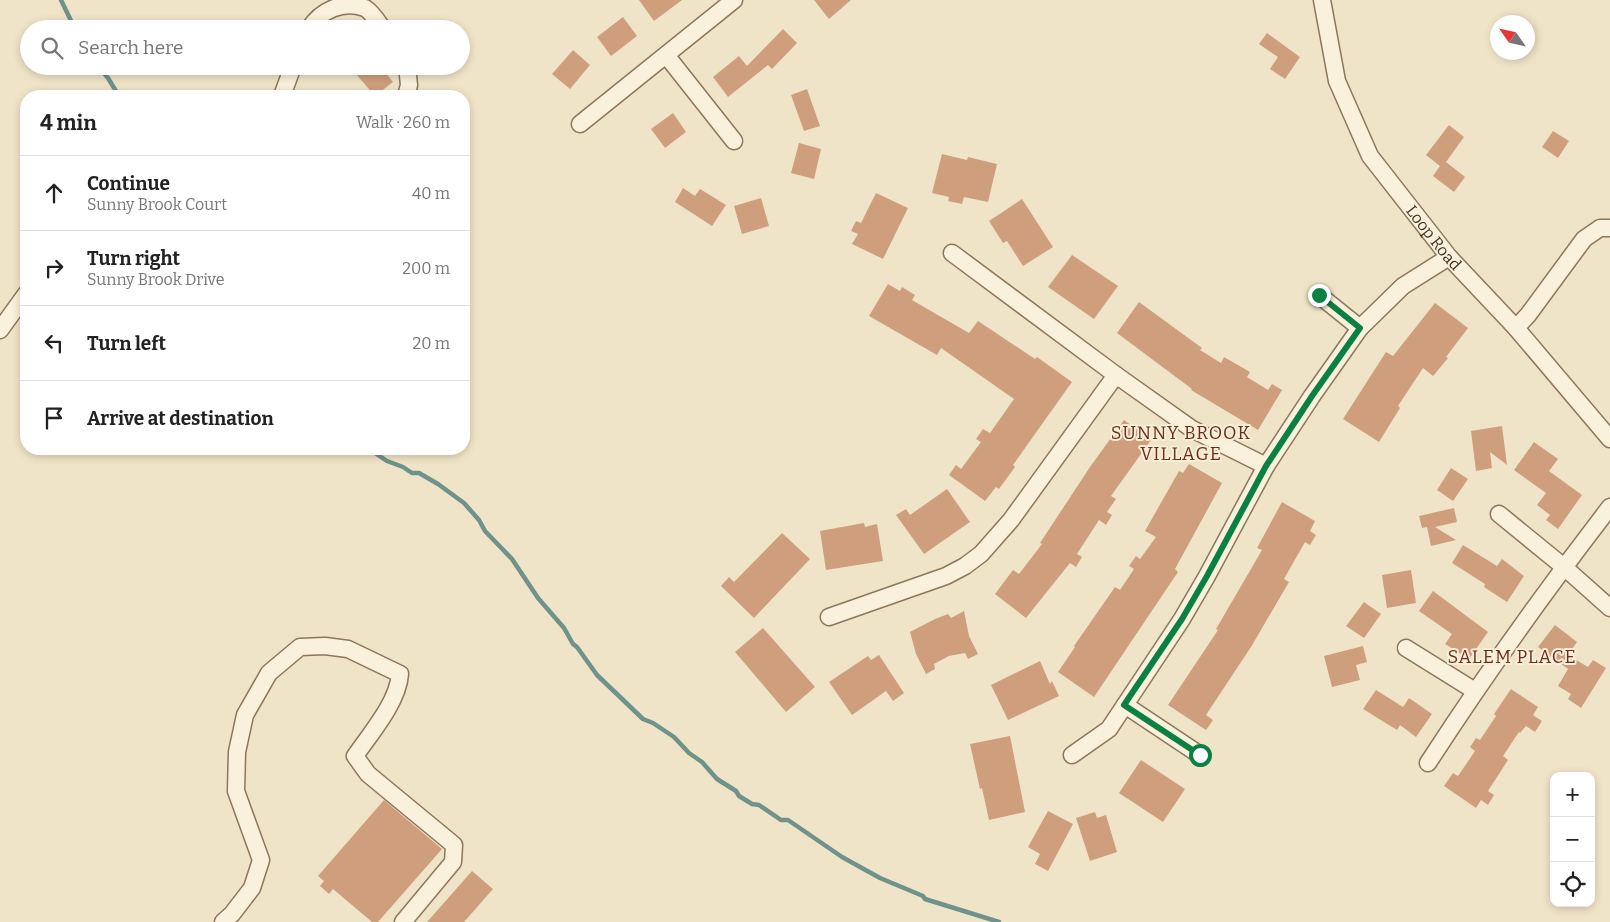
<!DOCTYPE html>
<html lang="en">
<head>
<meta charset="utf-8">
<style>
	body { margin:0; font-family:Bitter,serif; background:#f2f2f2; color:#222 }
	.controls { position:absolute; right:15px; bottom:15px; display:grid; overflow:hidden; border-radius:10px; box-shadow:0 2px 8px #0003 }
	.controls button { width:45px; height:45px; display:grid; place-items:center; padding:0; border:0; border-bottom:1px solid #e0e0e0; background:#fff; color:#222; font:25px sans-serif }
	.compass { position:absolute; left:1490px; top:15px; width:45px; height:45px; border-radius:50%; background:#fff; box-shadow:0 2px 8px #0003; rotate:304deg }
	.stop { position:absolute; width:15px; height:15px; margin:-11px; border:4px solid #0b8043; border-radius:50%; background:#fff }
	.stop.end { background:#0b8043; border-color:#fff; box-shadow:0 1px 5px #0008 }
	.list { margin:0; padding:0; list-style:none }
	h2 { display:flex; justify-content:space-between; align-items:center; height:65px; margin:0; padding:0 20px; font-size:21px }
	h2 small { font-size:16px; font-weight:400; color:#767676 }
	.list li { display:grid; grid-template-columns:32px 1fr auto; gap:15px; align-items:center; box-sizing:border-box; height:75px; padding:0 20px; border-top:1px solid #e0e0e0 }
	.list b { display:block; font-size:19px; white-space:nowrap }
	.list p { margin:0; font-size:16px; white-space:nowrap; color:#767676 }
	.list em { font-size:16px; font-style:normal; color:#767676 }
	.icon { flex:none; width:28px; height:28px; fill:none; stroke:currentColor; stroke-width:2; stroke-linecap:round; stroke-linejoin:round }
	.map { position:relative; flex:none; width:1610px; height:922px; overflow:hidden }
	.search { position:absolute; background:#fff; box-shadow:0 2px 8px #0003; left:20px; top:20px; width:450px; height:55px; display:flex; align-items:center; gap:12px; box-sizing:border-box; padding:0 18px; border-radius:28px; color:#767676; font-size:19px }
	.panel { position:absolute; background:#fff; box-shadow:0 2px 8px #0003; left:20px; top:90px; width:450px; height:365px; border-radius:20px }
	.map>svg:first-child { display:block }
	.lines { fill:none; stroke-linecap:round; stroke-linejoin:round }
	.stream { stroke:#6f938a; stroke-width:4.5 }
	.building { fill:#cf9f7d }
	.minor-casing { stroke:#8d765c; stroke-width:19 }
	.minor { stroke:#faf1dc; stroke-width:16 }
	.route { stroke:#0b8043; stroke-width:6 }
	.labels { text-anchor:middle; stroke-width:4; stroke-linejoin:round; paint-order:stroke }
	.street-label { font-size:16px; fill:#3d2e20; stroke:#f7eed8 }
	.neighbourhood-label { font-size:18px; letter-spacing:1px; fill:#6b2e1e; stroke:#f7eed8 }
</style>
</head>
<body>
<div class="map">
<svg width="1610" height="922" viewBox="0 0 1610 922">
	<rect width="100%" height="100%" fill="#f0e4c8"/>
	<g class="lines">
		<g class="stream">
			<path d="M 61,0 L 75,29"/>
			<path d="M 98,66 L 108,78 L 119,96"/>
			<path d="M 369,449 L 387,461 L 403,467 L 412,473 L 419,473 L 438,484 L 464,503 L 479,520 L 485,531 L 512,559 L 538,598 L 564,628 L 573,644 L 577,647 L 597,675 L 643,719 L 653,723 L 674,737 L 689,753 L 702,762 L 717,779 L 736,791 L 739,796 L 752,804 L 759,805 L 781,820 L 788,820 L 842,857 L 880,878 L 923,896 L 925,899 L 999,922"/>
		</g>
	</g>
	<g class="building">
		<path d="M 639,0 L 682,0 L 654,21 Z"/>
		<path d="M 814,0 L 851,0 L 829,19 Z"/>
		<path d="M 623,17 L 637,36 L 611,56 L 597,37 Z"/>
		<path d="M 783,29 L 797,43 L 772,69 L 768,65 L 728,97 L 713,77 L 739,56 L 747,66 Z"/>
		<path d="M 1267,33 L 1300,57 L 1285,79 L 1270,69 L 1278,57 L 1259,44 Z"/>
		<path d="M 573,50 L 590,65 L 570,89 L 552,74 Z"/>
		<path d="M 349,66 L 380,66 L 393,82 L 375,96 Z"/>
		<path d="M 807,89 L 820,126 L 804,131 L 791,95 Z"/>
		<path d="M 673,113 L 686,132 L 665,148 L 651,129 Z"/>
		<path d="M 1449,125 L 1464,137 L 1446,162 L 1465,177 L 1454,192 L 1433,176 L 1440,166 L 1426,155 Z"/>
		<path d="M 1553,131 L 1569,141 L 1558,158 L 1542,147 Z"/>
		<path d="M 799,143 L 821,149 L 814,179 L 791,173 Z"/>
		<path d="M 942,154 L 967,160 L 968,157 L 997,164 L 988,202 L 964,197 L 962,204 L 948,201 L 949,197 L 932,193 Z"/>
		<path d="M 683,188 L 695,196 L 700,189 L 726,205 L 712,226 L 675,202 Z"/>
		<path d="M 876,193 L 908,208 L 883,259 L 852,244 L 858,234 L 851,231 L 856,221 L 861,223 Z"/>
		<path d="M 761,198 L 769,226 L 742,234 L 734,206 Z"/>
		<path d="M 1022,199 L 1053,247 L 1023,266 L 1007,241 L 1003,243 L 989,221 Z"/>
		<path d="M 1072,255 L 1118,286 L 1094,319 L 1048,287 Z"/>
		<path d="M 888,284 L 900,291 L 902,287 L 915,295 L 912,300 L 969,333 L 978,321 L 1035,359 L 1037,357 L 1072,382 L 1013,465 L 1015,467 L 999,489 L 996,487 L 985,501 L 949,475 L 956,465 L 961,469 L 981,442 L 976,439 L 983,429 L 990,433 L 1014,399 L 941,348 L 937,355 L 869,316 Z"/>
		<path d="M 1139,302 L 1202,348 L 1200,350 L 1221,363 L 1224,357 L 1250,372 L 1247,377 L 1268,390 L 1272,384 L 1282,390 L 1258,430 L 1191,390 L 1192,389 L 1117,333 Z"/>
		<path d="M 1435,303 L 1468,328 L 1446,357 L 1448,358 L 1433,376 L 1423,368 L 1398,406 L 1400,408 L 1379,442 L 1343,419 L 1386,352 L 1393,356 Z"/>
		<path d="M 1124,420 L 1151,440 L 1111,496 L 1116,499 L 1107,512 L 1112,515 L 1106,525 L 1099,520 L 1077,554 L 1082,557 L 1076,567 L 1070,563 L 1026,618 L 995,594 L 1013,570 L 1019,574 L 1042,544 L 1040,543 L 1090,467 Z"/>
		<path d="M 1502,426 L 1507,465 L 1490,452 L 1492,468 L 1476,471 L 1471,431 Z"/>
		<path d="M 1534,442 L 1558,459 L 1549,471 L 1582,495 L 1558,529 L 1546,520 L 1550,515 L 1537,505 L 1546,493 L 1514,470 Z"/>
		<path d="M 1189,464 L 1222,483 L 1175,569 L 1178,572 L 1094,697 L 1058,672 L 1075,647 L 1074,646 L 1115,587 L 1120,590 L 1134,569 L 1129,566 L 1136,556 L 1140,559 L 1156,537 L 1145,531 L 1179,471 L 1183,473 Z"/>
		<path d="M 1451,468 L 1468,479 L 1453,501 L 1437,490 Z"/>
		<path d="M 947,489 L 970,522 L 924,554 L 896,515 L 906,509 L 910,515 Z"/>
		<path d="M 1282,502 L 1315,521 L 1310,531 L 1316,535 L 1310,545 L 1305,542 L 1284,579 L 1289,582 L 1251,647 L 1206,715 L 1213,720 L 1206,730 L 1168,705 L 1218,630 L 1216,629 L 1262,550 L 1257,548 Z"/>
		<path d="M 1454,508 L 1457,522 L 1435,527 L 1456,540 L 1431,546 L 1427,527 L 1422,528 L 1419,516 Z"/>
		<path d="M 864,523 L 865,527 L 877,524 L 883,561 L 826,570 L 820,531 Z"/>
		<path d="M 782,533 L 810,559 L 754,618 L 721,586 L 729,577 L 734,582 Z"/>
		<path d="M 1463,545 L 1497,566 L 1502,559 L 1524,576 L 1507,602 L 1484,587 L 1485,584 L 1452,563 Z"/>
		<path d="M 1411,570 L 1416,603 L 1387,608 L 1382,575 Z"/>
		<path d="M 1433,591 L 1488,632 L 1469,659 L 1445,644 L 1452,634 L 1419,611 Z"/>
		<path d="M 1364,602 L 1381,614 L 1364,638 L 1346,626 Z"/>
		<path d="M 964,611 L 969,636 L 978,654 L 968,659 L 965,653 L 949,656 L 934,664 L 935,669 L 926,674 L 916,654 L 910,632 L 935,619 L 948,614 L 951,618 Z"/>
		<path d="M 1555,625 L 1577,642 L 1568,655 L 1588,667 L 1593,660 L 1606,668 L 1581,708 L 1568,699 L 1571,694 L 1558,686 L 1568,669 L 1538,647 Z"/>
		<path d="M 763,628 L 815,687 L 786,712 L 735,652 Z"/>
		<path d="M 1363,646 L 1367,662 L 1356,665 L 1360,680 L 1332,687 L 1324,656 Z"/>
		<path d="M 879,655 L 904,693 L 893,701 L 886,691 L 852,715 L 829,682 L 868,656 L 871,660 Z"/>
		<path d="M 1040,661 L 1050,684 L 1052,681 L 1059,696 L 1008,720 L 991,685 Z"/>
		<path d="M 1511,689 L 1538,707 L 1533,715 L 1542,721 L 1535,732 L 1526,726 L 1520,733 L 1519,732 L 1503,756 L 1508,760 L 1488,791 L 1494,795 L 1488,805 L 1481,800 L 1476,808 L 1444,786 L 1453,773 L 1458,776 L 1475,751 L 1470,747 L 1476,738 L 1480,740 L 1496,716 L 1494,714 Z"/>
		<path d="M 1376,690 L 1403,707 L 1409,698 L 1432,714 L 1416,737 L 1400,725 L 1397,730 L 1363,709 Z"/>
		<path d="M 1010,736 L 1025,812 L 989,820 L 982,788 L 980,789 L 970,744 Z"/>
		<path d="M 1141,760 L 1185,789 L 1163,822 L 1119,793 Z"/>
		<path d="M 384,800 L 442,849 L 378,922 L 372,922 L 333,889 L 329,894 L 320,886 L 324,881 L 318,876 Z"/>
		<path d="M 1048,811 L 1073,824 L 1048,871 L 1035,864 L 1040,854 L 1028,847 Z"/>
		<path d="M 1095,812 L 1097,818 L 1106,815 L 1117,852 L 1090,861 L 1076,818 Z"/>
		<path d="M 472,871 L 493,889 L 464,922 L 427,922 Z"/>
	</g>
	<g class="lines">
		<defs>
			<g id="minor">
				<path id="s1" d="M 1322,0 L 1337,81 L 1370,156 L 1449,257 L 1516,328 L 1610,439"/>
				<path d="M 309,29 C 321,10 343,0 365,8 C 372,12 378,22 383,29"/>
				<path d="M 666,55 L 734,141"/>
				<path d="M 282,96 L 293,66"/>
				<path d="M 406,96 L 409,85 L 407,66"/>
				<path d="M 580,124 L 734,0"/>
				<path d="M 952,253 L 1116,375 L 1192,429 L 1266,466"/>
				<path d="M 1319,295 L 1360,328"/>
				<path d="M 1516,328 L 1528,315 L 1584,239 L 1600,228 L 1610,228"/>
				<path d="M 0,330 L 26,294"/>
				<path d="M 1499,514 L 1564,567 L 1610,608"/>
				<path d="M 829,617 L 946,576 L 965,566 L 981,554 L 1011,520 L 1116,375"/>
				<path d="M 1406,648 L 1475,691"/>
				<path d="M 1125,705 L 1200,755"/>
				<path d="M 1072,755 L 1109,729 L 1182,619 L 1207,576 L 1266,466 L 1312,396 L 1360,328 L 1403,286 L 1449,257"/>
				<path d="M 1428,763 C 1485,675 1546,590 1610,507"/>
				<path d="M 223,922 L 232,914 L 252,888 L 261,860 L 236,791 L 237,752 L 245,715 L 269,673 L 300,647 L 325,646 L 348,649 L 400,674 C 398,702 371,733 355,756 L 368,774 L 454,845 L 453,862 L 403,922"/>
			</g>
		</defs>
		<use href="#minor" class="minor-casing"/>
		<use href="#minor" class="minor"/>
	</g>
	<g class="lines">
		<path class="route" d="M 1200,755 L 1124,705 L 1182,619 L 1207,576 L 1266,466 L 1312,396 L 1360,328 L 1319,295"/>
	</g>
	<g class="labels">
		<g class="street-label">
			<text dy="6" stroke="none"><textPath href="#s1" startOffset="268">Loop Road</textPath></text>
		</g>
		<g class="neighbourhood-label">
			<text x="1181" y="439">SUNNY BROOK<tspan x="1181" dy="21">VILLAGE</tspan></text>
			<text x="1512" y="663">SALEM PLACE</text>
		</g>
	</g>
</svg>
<div class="controls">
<button>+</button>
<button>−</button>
<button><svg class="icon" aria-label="locate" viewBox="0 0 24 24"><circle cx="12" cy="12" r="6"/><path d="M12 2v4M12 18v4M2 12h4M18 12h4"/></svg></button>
</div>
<svg class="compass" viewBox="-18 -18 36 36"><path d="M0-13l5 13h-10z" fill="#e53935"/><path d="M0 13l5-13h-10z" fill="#767676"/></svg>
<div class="stop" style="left:1200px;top:755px"></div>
<div class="stop end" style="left:1319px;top:295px"></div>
<div class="search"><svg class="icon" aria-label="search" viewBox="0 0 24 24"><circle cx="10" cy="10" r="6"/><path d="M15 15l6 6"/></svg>Search here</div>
<section class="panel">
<h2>4 min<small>Walk · 260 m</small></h2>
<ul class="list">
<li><svg class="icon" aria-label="ahead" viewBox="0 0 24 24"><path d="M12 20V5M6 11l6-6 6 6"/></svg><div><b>Continue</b><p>Sunny Brook Court</p></div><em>40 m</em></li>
<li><svg class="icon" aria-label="right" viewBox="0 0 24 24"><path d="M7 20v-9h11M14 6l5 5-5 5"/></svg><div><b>Turn right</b><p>Sunny Brook Drive</p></div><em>200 m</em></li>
<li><svg class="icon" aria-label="left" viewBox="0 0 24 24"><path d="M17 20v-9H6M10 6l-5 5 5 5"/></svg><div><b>Turn left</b></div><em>20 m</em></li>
<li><svg class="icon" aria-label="arrive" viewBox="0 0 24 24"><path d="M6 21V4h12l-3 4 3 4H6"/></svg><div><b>Arrive at destination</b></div></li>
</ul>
</section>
</div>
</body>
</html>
